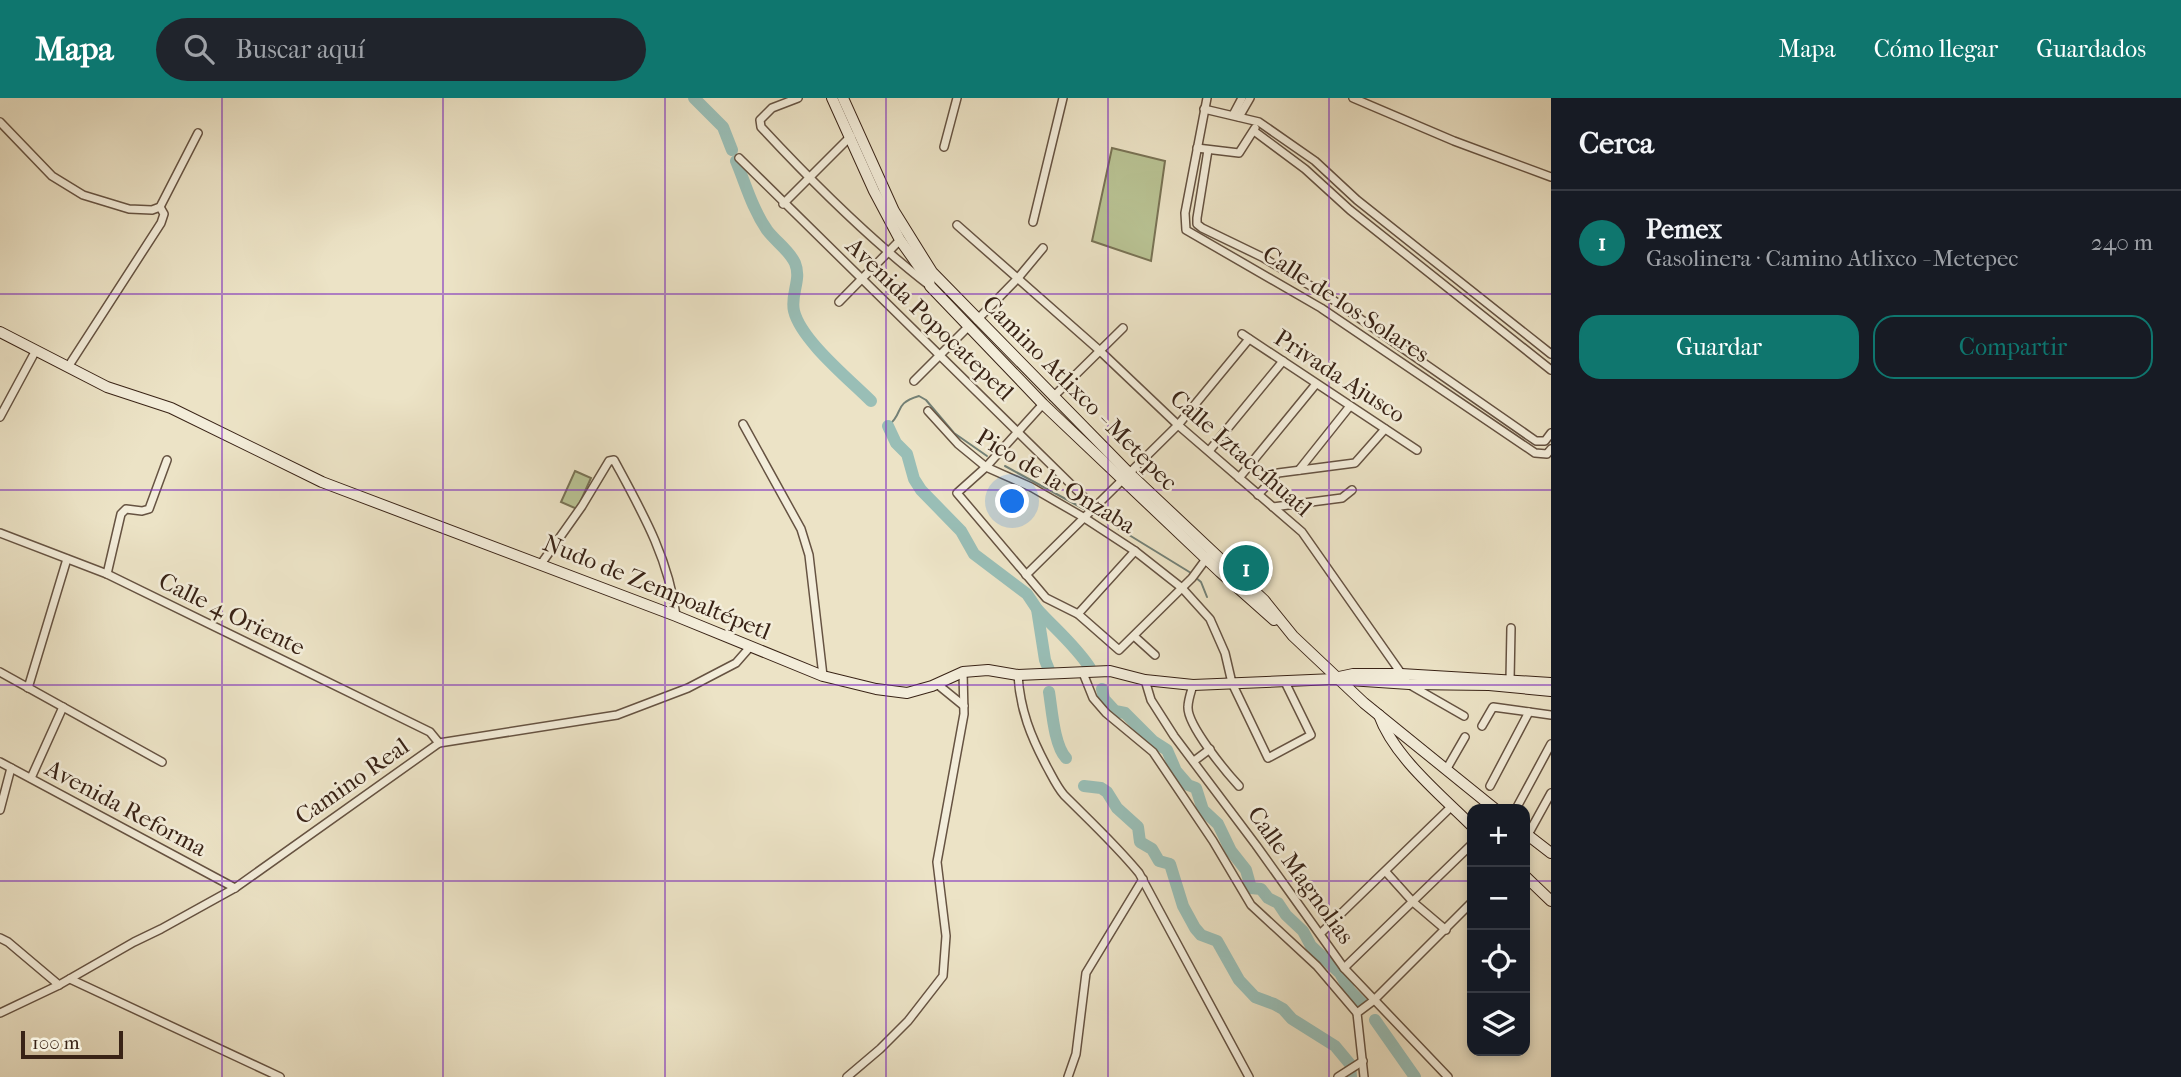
<!DOCTYPE html>
<html lang="es">
<head>
<meta charset="utf-8">
<style>
	body { margin:0; font-family:"IM FELL French Canon",serif; background:#20242c; color:#f1f3f6 }
	.controls { position:absolute; right:21px; bottom:21px; display:grid; overflow:hidden; border-radius:14px; box-shadow:0 4px 10px #0003 }
	.controls button { width:63px; height:63px; display:grid; place-items:center; padding:0; border:0; border-bottom:2px solid #363941; background:#171b24; color:#f1f3f6; font:35px sans-serif }
	.scale { position:absolute; left:21px; bottom:18px; width:102px; box-sizing:border-box; padding-left:7px; border:4px solid #392316; border-top:0; font-size:19px; line-height:24px; white-space:nowrap; color:#392316; -webkit-text-stroke:5px #f3edda; paint-order:stroke }
	.you { position:absolute; left:1013px; top:404px; width:24px; height:24px; margin:-18px; border:5px solid #fff; border-radius:50%; background:#1a73e8; box-shadow:0 0 0 10px #1a73e833 }
	.badge { display:grid; place-items:center; width:46px; height:46px; border-radius:50%; background:#0f766e; color:#fff; font-size:23px; font-weight:700 }
	.pin { position:absolute; translate:-50% -50%; border:4px solid #fff; box-shadow:0 2px 7px #0006 }
	.list { margin:0; padding:0; list-style:none }
	h2 { display:flex; justify-content:space-between; align-items:center; height:91px; margin:0; padding:0 28px; font-size:30px }
	h2 small { font-size:23px; font-weight:400; color:#9ea1a6 }
	.list li { display:grid; grid-template-columns:46px 1fr auto; gap:21px; align-items:center; box-sizing:border-box; height:105px; padding:0 28px; border-top:2px solid #363941 }
	.list b { display:block; font-size:26px; white-space:nowrap }
	.list p { margin:0; font-size:23px; white-space:nowrap; color:#9ea1a6 }
	.list em { font-size:23px; font-style:normal; color:#9ea1a6 }
	.actions { display:flex; gap:14px; padding:21px 28px }
	.actions a { flex:1; padding:16px 0; border:2px solid #0f766e; border-radius:21px; text-align:center; font-size:24px; color:#0f766e }
	.actions .main { background:#0f766e; color:#fff }
	.icon { flex:none; width:38px; height:38px; fill:none; stroke:currentColor; stroke-width:2; stroke-linecap:round; stroke-linejoin:round }
	.map { position:relative; flex:none; width:1551px; height:979px; overflow:hidden }
	header { display:flex; align-items:center; gap:42px; box-sizing:border-box; height:98px; padding:0 35px; background:#0f766e; color:#fff }
	header strong { font-size:33px }
	nav { display:flex; gap:38px; margin-inline-start:auto; font-size:24px }
	.search { width:490px; height:63px; background:#20242c; display:flex; align-items:center; gap:18px; box-sizing:border-box; padding:0 24px; border-radius:38px; color:#9ea1a6; font-size:26px }
	main { display:flex }
	aside { flex:1; background:#171b24 }
	.map>svg:first-child { display:block }
	.green { fill:#b9c394; stroke:#797355; stroke-width:2 }
	.lines { fill:none; stroke-linecap:round; stroke-linejoin:round }
	.stream { stroke:#738076; stroke-width:2 }
	.river { stroke:#99beb6; stroke-width:12 }
	.street-casing { stroke:#665342; stroke-width:10 }
	.secondary-casing { stroke:#392316; stroke-width:12 }
	.street { stroke:#f3edda; stroke-width:7 }
	.secondary { stroke:#f3edda; stroke-width:10 }
	.grid { fill:none; stroke:#7b2cbf; stroke-width:2; stroke-opacity:0.55 }
	.labels { text-anchor:middle; stroke-width:5; stroke-linejoin:round; paint-order:stroke }
	.street-label { font-size:24px; fill:#392316; stroke:#f3edda }
</style>
</head>
<body>
<header>
<strong>Mapa</strong>
<div class="search"><svg class="icon" aria-label="search" viewBox="0 0 24 24"><circle cx="10" cy="10" r="6"/><path d="M15 15l6 6"/></svg>Buscar aquí</div>
<nav><a>Mapa</a><a>Cómo llegar</a><a>Guardados</a></nav>
</header>
<main>
<div class="map">
<svg width="1551" height="979" viewBox="0 0 1551 979">
	<rect width="100%" height="100%" fill="#ece3c6"/>
	<filter id="stains"><feTurbulence type="fractalNoise" baseFrequency=".00286" numOctaves="4"/><feColorMatrix values="0 0 0 0 .2 0 0 0 0 .09 0 0 0 0 .02 0 0 0 .5 -.17"/></filter>
	<radialGradient id="worn" r=".72"><stop offset=".6" stop-color="#630" stop-opacity="0"/><stop offset="1" stop-color="#630" stop-opacity=".3"/></radialGradient>
	<g class="green">
		<path d="M 1112,50 L 1165,63 L 1151,163 L 1092,143 Z"/>
		<path d="M 575,373 L 591,380 L 577,411 L 561,404 Z"/>
	</g>
	<g class="lines">
		<g class="stream">
			<path d="M 888,328 C 905,315 892,306 919,298 L 926,302 L 954,335 L 987,358"/>
			<path d="M 1005,368 L 1084,411"/>
			<path d="M 1103,421 L 1191,475"/>
			<path d="M 1195,479 L 1201,484 L 1207,499"/>
		</g>
		<g class="river">
			<path d="M 694,0 L 723,29 L 732,52"/>
			<path d="M 736,63 C 746,87 752,110 767,132 C 775,143 789,152 795,165 C 802,182 790,196 794,213 C 801,242 849,281 871,303"/>
			<path d="M 888,328 L 896,345 L 907,356 L 914,381 L 921,392 L 961,433 L 974,456 L 1027,496 L 1037,511 L 1045,562 L 1049,572"/>
			<path d="M 1037,511 C 1055,531 1075,547 1090,570"/>
			<path d="M 1102,591 L 1104,601 L 1115,613 L 1125,615 L 1153,643 L 1167,652 L 1176,673 L 1188,687 L 1196,690 L 1203,712 L 1218,726 L 1231,753 L 1246,772 L 1251,790 L 1261,791 L 1268,800 L 1278,805 L 1286,817 L 1303,833 L 1311,848 L 1340,875 L 1350,893 L 1362,905"/>
			<path d="M 1049,594 C 1052,612 1054,647 1066,660"/>
			<path d="M 1084,688 L 1101,690 L 1107,694 L 1117,710 L 1138,729 L 1140,744 L 1152,751 L 1159,763 L 1170,766 L 1183,808 L 1195,830 L 1201,837 L 1217,843 L 1239,882 L 1255,899 L 1274,906 L 1283,911 L 1292,921 L 1335,948 L 1350,966 L 1351,979"/>
			<path d="M 1375,922 L 1415,979"/>
		</g>
		<defs>
			<g id="street">
				<path d="M 798,0 L 772,10 L 760,22 L 761,29 C 813,85 869,141 930,188"/>
				<path d="M 1207,0 L 1185,115 L 1186,132 L 1321,210 L 1535,355 L 1547,356 L 1551,351"/>
				<path d="M 1353,0 L 1454,43 L 1551,79"/>
				<path d="M 1204,11 L 1259,24 L 1315,63 L 1357,102 L 1551,256"/>
				<path d="M 1233,17 L 1242,0"/>
				<path d="M 1239,19 L 1250,0"/>
				<path d="M 0,24 L 52,78 L 83,97 L 129,111 L 152,112 L 160,109 L 198,35"/>
				<path d="M 1254,33 L 1305,71 L 1350,112 L 1551,272"/>
				<path d="M 944,49 L 957,0"/>
				<path d="M 1197,50 L 1239,55 L 1255,30"/>
				<path d="M 1208,52 L 1197,120 L 1197,126 L 1202,130 L 1262,159 L 1326,197 L 1536,343 L 1545,343 L 1551,335"/>
				<path d="M 739,60 L 1095,410"/>
				<path d="M 783,106 L 851,38"/>
				<path d="M 1033,124 L 1063,0"/>
				<path d="M 957,127 L 1099,252 L 1178,327 L 1302,434 L 1403,578"/>
				<path d="M 839,204 L 900,142"/>
				<path d="M 977,222 L 1018,180 L 1043,150"/>
				<path d="M 1242,236 L 1417,352"/>
				<path d="M 68,269 L 161,125 L 164,116 L 160,109"/>
				<path d="M 914,283 L 968,229"/>
				<path d="M 1053,299 L 1123,230"/>
				<path d="M 1043,306 L 986,369 L 957,395 L 1046,500 L 1078,516 L 1119,552 L 1192,480 L 1209,457"/>
				<path d="M 928,313 L 958,346 L 986,369 L 1031,389 L 1083,419 L 1135,453 L 1182,490 L 1210,521 L 1225,555 L 1232,585 L 1268,660 L 1311,637 L 1285,584"/>
				<path d="M 0,319 L 35,254"/>
				<path d="M 743,326 L 801,431 L 809,457 L 823,578"/>
				<path d="M 1209,353 L 1283,263"/>
				<path d="M 1299,372 L 1350,308"/>
				<path d="M 1239,380 L 1316,286"/>
				<path d="M 1258,397 L 1278,375 L 1355,365 L 1385,331"/>
				<path d="M 1273,409 L 1342,400 L 1352,392"/>
				<path d="M 0,435 L 107,476 L 430,634 L 439,645"/>
				<path d="M 541,466 L 582,408 L 609,363 L 614,362 C 641,412 669,460 676,518"/>
				<path d="M 107,476 L 121,416 L 126,411 L 142,413 L 149,411 L 167,362"/>
				<path d="M 1026,477 L 1178,327 L 1249,241"/>
				<path d="M 1078,516 L 1135,453"/>
				<path d="M 1134,538 L 1155,557"/>
				<path d="M 0,574 L 162,664"/>
				<path d="M 1083,575 L 1093,600 L 1106,615 L 1153,654 L 1213,743 L 1251,807 L 1317,868 L 1357,915"/>
				<path d="M 1018,577 C 1020,612 1031,639 1047,669 C 1052,678 1057,689 1064,697 C 1090,723 1116,747 1139,775 L 1249,979"/>
				<path d="M 1145,582 L 1151,602 L 1174,638 L 1256,747 L 1344,870 L 1448,979"/>
				<path d="M 1510,582 L 1511,530"/>
				<path d="M 937,586 L 964,608"/>
				<path d="M 1193,587 C 1191,594 1188,602 1188,609 C 1187,627 1226,674 1239,688"/>
				<path d="M 1410,587 L 1464,618"/>
				<path d="M 28,590 L 67,461"/>
				<path d="M 1482,628 L 1493,609 L 1551,617"/>
				<path d="M 1194,663 L 1210,651"/>
				<path d="M 0,664 L 235,790"/>
				<path d="M 1446,672 L 1465,639"/>
				<path d="M 31,680 L 63,609"/>
				<path d="M 1490,688 L 1529,614"/>
				<path d="M 1517,709 L 1551,646"/>
				<path d="M 0,712 L 11,670"/>
				<path d="M 1525,742 L 1551,695"/>
				<path d="M 1386,774 L 1413,804 L 1446,832"/>
				<path d="M 1321,835 L 1452,708"/>
				<path d="M 0,840 L 8,844 L 59,887"/>
				<path d="M 1344,870 L 1472,746"/>
				<path d="M 70,881 L 280,979"/>
				<path d="M 0,915 L 59,887 L 134,844 L 161,831 L 235,790 L 439,645 L 617,617 L 688,590 L 736,565 L 750,549"/>
				<path d="M 847,979 L 880,951 L 908,923 L 943,878 L 946,838 L 937,764 L 964,616 L 963,574"/>
				<path d="M 1068,979 L 1076,956 L 1086,875 L 1143,781"/>
				<path d="M 1338,979 L 1363,963"/>
				<path d="M 1364,979 L 1357,915 L 1373,903 L 1472,804"/>
			</g>
			<g id="secondary">
				<path d="M 832,0 L 874,93 L 900,142 L 929,183 L 930,188 L 1043,306 L 1220,474 L 1274,522"/>
				<path d="M 843,0 L 894,113 L 932,174 L 1129,375 L 1264,502 L 1293,538 L 1364,605 L 1495,711"/>
				<path d="M 0,234 L 107,289 L 171,310 L 322,384 L 676,518 L 823,578 L 876,591 L 907,595 L 932,588 L 963,574 L 988,572 L 1018,577 L 1110,573 L 1145,582 L 1193,587 L 1334,581 L 1409,586 L 1489,587 L 1551,593"/>
				<path d="M 1339,579 L 1353,576 L 1401,576 L 1551,585"/>
				<path d="M 1379,617 C 1394,659 1441,697 1472,728"/>
				<path d="M 1525,735 L 1551,755"/>
				<path d="M 1525,778 L 1551,803"/>
			</g>
		</defs>
		<use href="#street" class="street-casing"/>
		<use href="#secondary" class="secondary-casing"/>
		<use href="#street" class="street"/>
		<use href="#secondary" class="secondary"/>
	</g>
	<path class="grid" d="M 222,0 L 222,979M 443,0 L 443,979M 665,0 L 665,979M 886,0 L 886,979M 1108,0 L 1108,979M 1329,0 L 1329,979M 0,196 L 1551,196M 0,392 L 1551,392M 0,587 L 1551,587M 0,783 L 1472,783M 1525,783 L 1551,783"/>
	<g class="labels">
		<g class="street-label">
			<text transform="translate(1346 206) rotate(33)" y="8">Calle de los Solares</text>
			<text transform="translate(930 221) rotate(44)" y="8">Avenida Popocatepetl</text>
			<text transform="translate(1340 278) rotate(33)" y="8">Privada Ajusco</text>
			<text transform="translate(1080 295) rotate(45)" y="8">Camino Atlixco - Metepec</text>
			<text transform="translate(1241 355) rotate(41)" y="8">Calle Iztaccíhuatl</text>
			<text transform="translate(1056 383) rotate(31)" y="8">Pico de la Onzaba</text>
			<text transform="translate(657 489) rotate(22)" y="8">Nudo de Zempoaltépetl</text>
			<text transform="translate(232 516) rotate(26)" y="8">Calle 4 Oriente</text>
			<text transform="translate(352 683) rotate(-35)" y="8">Camino Real</text>
			<text transform="translate(126 710) rotate(28)" y="8">Avenida Reforma</text>
			<text transform="translate(1301 777) rotate(54)" y="8">Calle Magnolias</text>
		</g>
	</g>
	<rect width="100%" height="100%" filter="url(#stains)"/>
	<rect width="100%" height="100%" fill="url(#worn)"/>
</svg>
<div class="controls">
<button>+</button>
<button>−</button>
<button><svg class="icon" aria-label="locate" viewBox="0 0 24 24"><circle cx="12" cy="12" r="6"/><path d="M12 2v4M12 18v4M2 12h4M18 12h4"/></svg></button>
<button><svg class="icon" aria-label="layers" viewBox="0 0 24 24"><path d="M12 4l9 5-9 5-9-5zM3 14l9 5 9-5"/></svg></button>
</div>
<div class="scale">100 m</div>
<div class="you"></div>
<div class="pin badge" style="left:1246px;top:470px">1</div>
</div>
<aside>
<h2>Cerca<small></small></h2>
<ul class="list">
<li><span class="badge">1</span><div><b>Pemex</b><p>Gasolinera · Camino Atlixco - Metepec</p></div><em>240 m</em></li>
</ul>
<div class="actions"><a class="main">Guardar</a><a>Compartir</a></div>
</aside>
</main>
</body>
</html>
